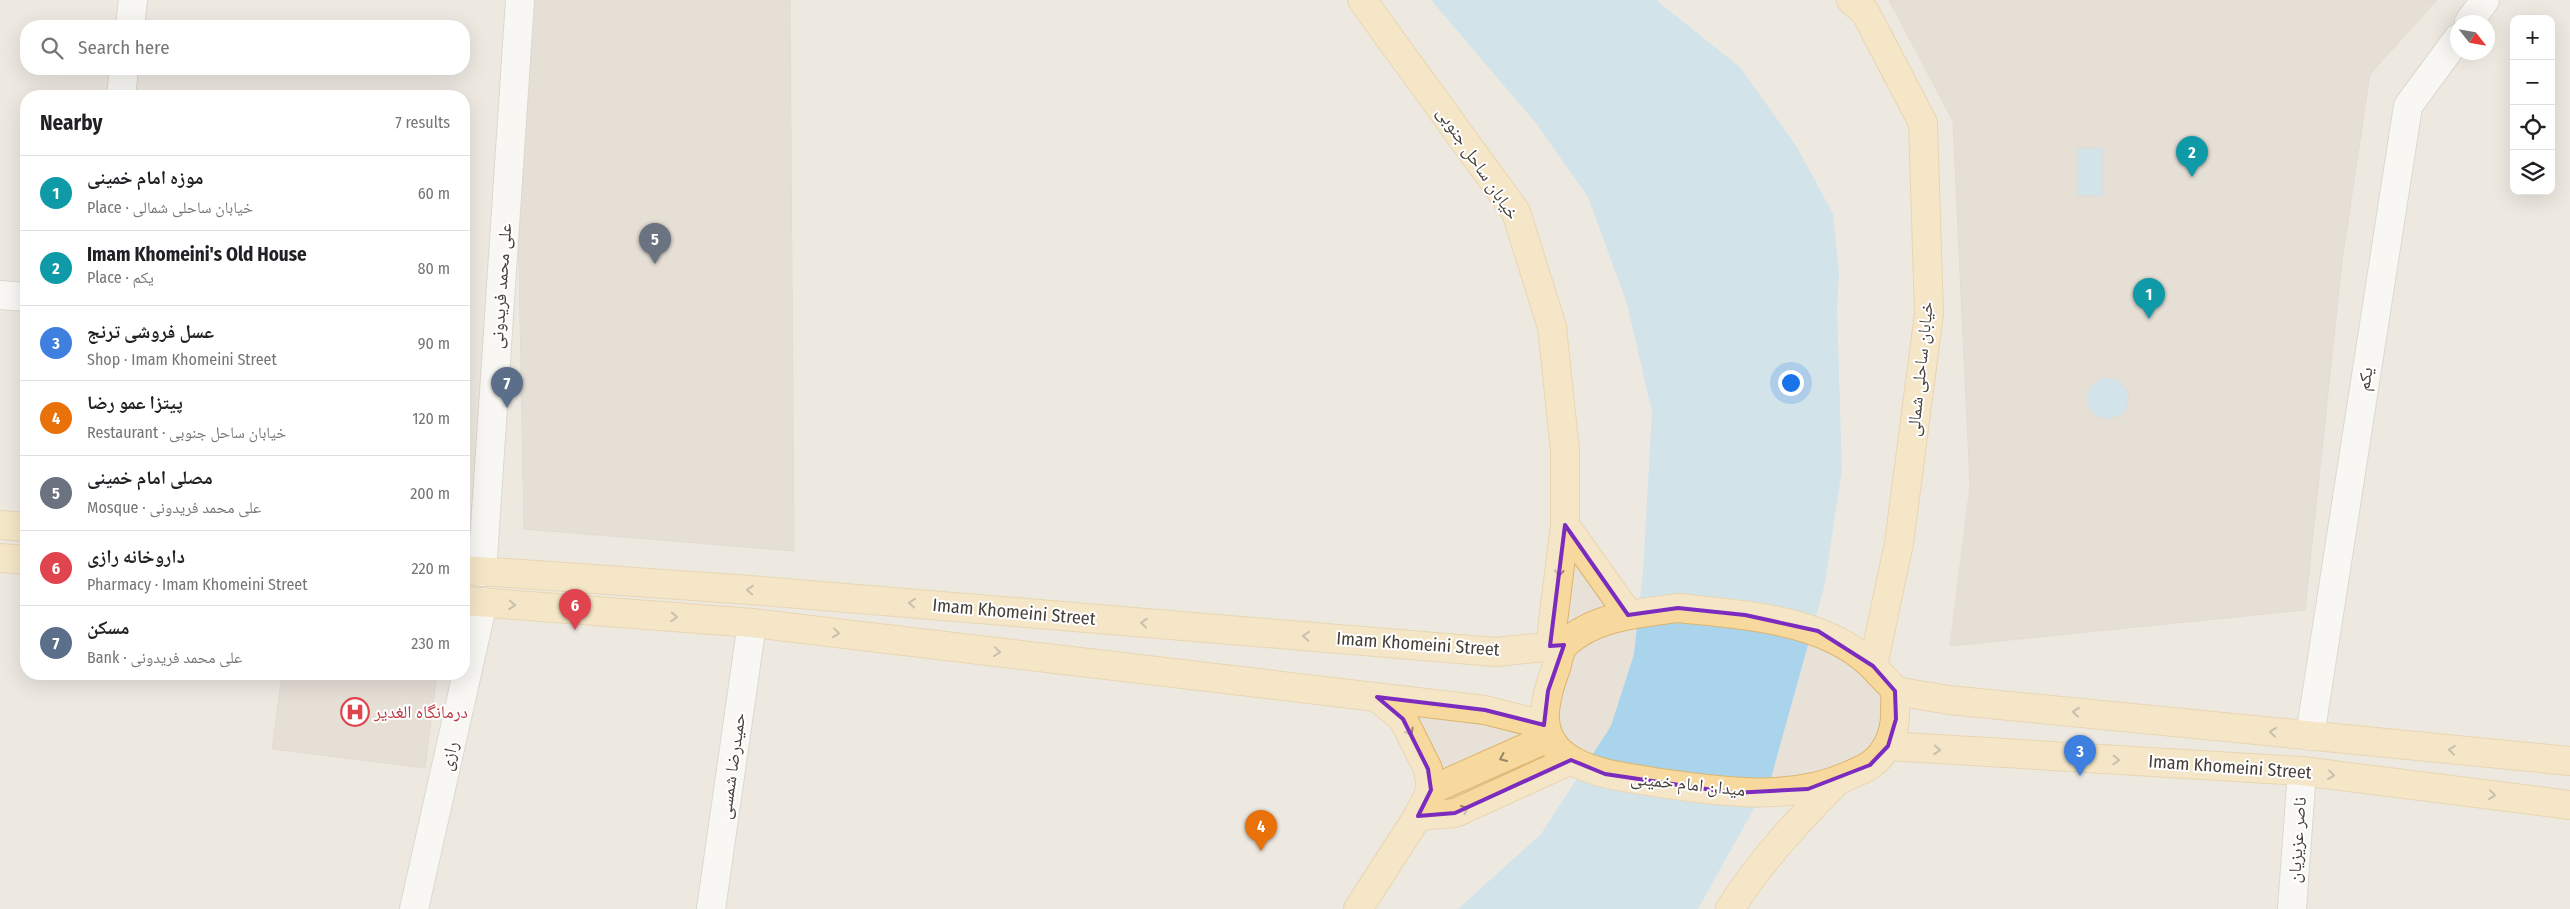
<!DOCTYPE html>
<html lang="en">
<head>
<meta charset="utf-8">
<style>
	body { margin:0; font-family:"Fira Sans Condensed","Noto Naskh Arabic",sans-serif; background:#f2f2f2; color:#202124 }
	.controls { position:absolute; right:15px; top:15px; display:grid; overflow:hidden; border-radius:10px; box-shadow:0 5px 20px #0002 }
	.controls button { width:45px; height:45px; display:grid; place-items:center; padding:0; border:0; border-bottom:1px solid #e0e0e0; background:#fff; color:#202124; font:25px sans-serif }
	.compass { position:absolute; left:2450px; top:15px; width:45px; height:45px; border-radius:50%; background:#fff; box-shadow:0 5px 20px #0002; rotate:121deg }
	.you { position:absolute; left:1790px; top:382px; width:18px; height:18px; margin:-12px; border:4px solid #fff; border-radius:50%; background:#1a73e8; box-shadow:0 0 0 8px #1a73e833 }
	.badge { display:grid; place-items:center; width:32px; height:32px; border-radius:50%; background:#eb3b29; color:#fff; font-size:16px; font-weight:700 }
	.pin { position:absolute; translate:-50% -41px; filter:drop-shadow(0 1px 2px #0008) }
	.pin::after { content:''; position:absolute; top:26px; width:18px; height:15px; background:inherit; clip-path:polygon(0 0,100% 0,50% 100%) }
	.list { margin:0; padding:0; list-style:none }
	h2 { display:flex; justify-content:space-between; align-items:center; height:65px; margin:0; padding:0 20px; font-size:21px }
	h2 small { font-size:16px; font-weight:400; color:#757577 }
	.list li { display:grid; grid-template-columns:32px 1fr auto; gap:15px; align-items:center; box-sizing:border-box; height:75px; padding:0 20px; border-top:1px solid #e0e0e0 }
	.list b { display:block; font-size:19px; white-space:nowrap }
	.list p { margin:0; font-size:16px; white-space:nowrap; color:#757577 }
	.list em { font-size:16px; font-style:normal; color:#757577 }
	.icon { flex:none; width:28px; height:28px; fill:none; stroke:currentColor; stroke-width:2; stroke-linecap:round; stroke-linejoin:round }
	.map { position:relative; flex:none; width:2570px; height:909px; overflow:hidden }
	.search { position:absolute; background:#fff; box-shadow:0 5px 20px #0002; left:20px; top:20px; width:450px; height:55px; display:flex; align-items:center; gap:12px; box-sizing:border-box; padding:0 18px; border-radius:20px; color:#757577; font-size:19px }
	.panel { position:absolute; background:#fff; box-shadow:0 5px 20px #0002; left:20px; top:90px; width:450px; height:590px; border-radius:20px }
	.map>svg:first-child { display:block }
	.residential { fill:#e7e1d8; fill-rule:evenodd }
	.water { fill:#aad4ec }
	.building { fill:#d4cbbf; stroke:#cfc2b3; fill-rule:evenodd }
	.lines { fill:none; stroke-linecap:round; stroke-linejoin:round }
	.minor-casing { stroke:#c1baaf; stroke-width:30 }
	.major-casing { stroke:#dcb56f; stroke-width:30 }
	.minor { stroke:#fff; stroke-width:28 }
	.major { stroke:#f7d99e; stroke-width:28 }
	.oneway { stroke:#968566 }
	.marked { fill:none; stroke:#7b2cbf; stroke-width:4; stroke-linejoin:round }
	.labels { text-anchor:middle; stroke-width:4; stroke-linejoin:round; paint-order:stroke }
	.street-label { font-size:18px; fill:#474038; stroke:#fff }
	.health-label { font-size:18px; fill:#be3a42; stroke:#fff; text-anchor:start }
</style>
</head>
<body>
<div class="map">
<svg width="2570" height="909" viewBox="0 0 2570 909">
	<rect width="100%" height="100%" fill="#f3f0e9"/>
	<path class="residential" d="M 0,0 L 2570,0 L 2570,909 L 0,909 ZM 2514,19 L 2551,19 L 2551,191 L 2514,191 ZM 2458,22 L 2488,22 L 2488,52 L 2458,52 ZM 26,26 L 464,26 L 464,69 L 26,69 ZM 26,96 L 464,96 L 464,674 L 26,674 Z"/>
	<g class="water">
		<path d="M 1431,0 L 1656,0 L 1740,67 L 1797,147 L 1833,214 L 1839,273 L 1837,307 L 1842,469 L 1825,584 L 1771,778 L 1698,909 L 1458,909 L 1541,834 L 1611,726 L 1634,654 L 1643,572 L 1652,412 L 1627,304 L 1588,197 L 1535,122 Z"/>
		<rect x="2077" y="148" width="26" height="48"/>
		<circle cx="2108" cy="398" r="21"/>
	</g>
	<g class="building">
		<path d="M 514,0 L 790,0 L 794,551 L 524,529 Z"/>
		<path d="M 1889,0 L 2437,0 L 2370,74 L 2342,261 L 2305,610 L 1950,646 L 1970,486 L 1953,121 ZM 2077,148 L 2103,148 L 2103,196 L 2077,196 ZM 2105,377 L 2118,380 L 2127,390 L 2129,396 L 2126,410 L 2121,415 L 2107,420 L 2094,415 L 2086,403 L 2086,396 L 2093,383 Z"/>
		<path d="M 282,674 L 437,674 L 425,768 L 272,749 Z"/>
	</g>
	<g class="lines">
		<defs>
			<g id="minor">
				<path d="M 2469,22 L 2485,0"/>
				<path d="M 130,26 L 133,0"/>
				<path d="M 121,96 L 124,69"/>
				<path d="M 0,295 L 26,297"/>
				<path d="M 482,572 L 520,0"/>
				<path d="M 2310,736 L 2408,106 L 2458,38"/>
				<path d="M 414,909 L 483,602"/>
				<path d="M 711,909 L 752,623"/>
				<path d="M 2292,909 L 2302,771"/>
			</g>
			<g id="major">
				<path d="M 1362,0 L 1516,212 L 1552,327 L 1565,451 L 1565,525 L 1550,646"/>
				<path d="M 1851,0 L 1865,12 L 1923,123 L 1929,314 L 1899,543 L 1873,666"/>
				<path d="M 0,525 L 26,527"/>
				<path d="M 1565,525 L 1629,615"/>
				<path d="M 0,558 L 26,560"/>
				<path d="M 464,570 L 750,590 L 1495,652 L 1564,645"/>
				<path d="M 464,601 L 752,623 L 1485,710 L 1544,725"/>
				<path d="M 1678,608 C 1744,615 1833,619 1879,673 C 1884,679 1894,686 1895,694 C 1896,699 1895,706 1895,711 C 1896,731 1887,754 1870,765 C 1865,769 1856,772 1850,775 C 1790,803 1717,791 1654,782 C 1626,777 1598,775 1573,761 C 1534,740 1543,703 1556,668 C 1558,661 1560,649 1565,644 C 1594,616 1641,613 1678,608 Z"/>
				<path d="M 1895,691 L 1949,700 L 2570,761"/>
				<path d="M 1377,697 L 1403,719 L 1428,769 L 1431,790"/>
				<path d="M 1888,746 L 2302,771 L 2570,805"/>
				<path d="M 1418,816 L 1455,813 L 1571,760"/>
				<path d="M 1358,909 L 1418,816 L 1431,790 L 1548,738"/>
				<path d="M 1730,909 C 1760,861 1799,820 1838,780"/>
			</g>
		</defs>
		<use href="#minor" class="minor-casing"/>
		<use href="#major" class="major-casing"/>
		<use href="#minor" class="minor"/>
		<use href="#major" class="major"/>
	</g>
	<defs><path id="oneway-chevron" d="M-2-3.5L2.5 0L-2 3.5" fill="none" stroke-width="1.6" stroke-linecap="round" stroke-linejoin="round" transform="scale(1.25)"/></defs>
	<g class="oneway">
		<use href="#oneway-chevron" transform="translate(1559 573) rotate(97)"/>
		<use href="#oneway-chevron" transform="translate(750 590) rotate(-176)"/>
		<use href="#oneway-chevron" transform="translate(912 603) rotate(-175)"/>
		<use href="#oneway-chevron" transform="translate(512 605) rotate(4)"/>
		<use href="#oneway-chevron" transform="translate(674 617) rotate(4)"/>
		<use href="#oneway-chevron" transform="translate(1144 623) rotate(-175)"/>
		<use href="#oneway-chevron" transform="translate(836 633) rotate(7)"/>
		<use href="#oneway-chevron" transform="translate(1306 636) rotate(-175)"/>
		<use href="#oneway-chevron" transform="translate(997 652) rotate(7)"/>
		<use href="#oneway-chevron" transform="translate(2076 712) rotate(-174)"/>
		<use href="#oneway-chevron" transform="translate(1410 732) rotate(61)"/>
		<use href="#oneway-chevron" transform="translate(2273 732) rotate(-174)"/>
		<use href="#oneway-chevron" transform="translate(1937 750) rotate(4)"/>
		<use href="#oneway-chevron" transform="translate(2452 750) rotate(-174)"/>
		<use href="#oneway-chevron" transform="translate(1503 758) rotate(156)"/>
		<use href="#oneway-chevron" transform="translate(2116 760) rotate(3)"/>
		<use href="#oneway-chevron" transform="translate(2331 775) rotate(7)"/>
		<use href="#oneway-chevron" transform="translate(2492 795) rotate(7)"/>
		<use href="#oneway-chevron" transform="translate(1465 809) rotate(-25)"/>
	</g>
	<path d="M0 0H2570V909H0ZM 1565,525 L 1628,615 L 1678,608 L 1745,615 L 1818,631 L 1873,666 L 1895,691 L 1896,719 L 1888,746 L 1870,765 L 1808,789 L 1733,793 L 1605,774 L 1571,760 L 1455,813 L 1418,816 L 1431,790 L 1428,769 L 1403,719 L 1377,697 L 1485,710 L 1544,725 L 1548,691 L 1564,645 L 1550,646 Z" fill="#f3f0e9" fill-opacity=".55" fill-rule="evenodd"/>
	<path class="marked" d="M 1565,525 L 1628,615 L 1678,608 L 1745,615 L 1818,631 L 1873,666 L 1895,691 L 1896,719 L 1888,746 L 1870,765 L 1808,789 L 1733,793 L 1605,774 L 1571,760 L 1455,813 L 1418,816 L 1431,790 L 1428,769 L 1403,719 L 1377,697 L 1485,710 L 1544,725 L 1548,691 L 1564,645 L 1550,646 Z"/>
	<defs>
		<symbol id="hospital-ring" viewBox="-11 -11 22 22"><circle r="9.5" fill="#fff" stroke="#e0444e" stroke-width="1.5"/><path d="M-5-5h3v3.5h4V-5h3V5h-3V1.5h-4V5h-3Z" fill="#e0444e"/></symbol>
	</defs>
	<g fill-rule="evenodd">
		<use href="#hospital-ring" x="339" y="696" width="32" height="32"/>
	</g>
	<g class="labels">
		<g class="street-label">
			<text transform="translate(1478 163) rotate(56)" y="6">خیابان ساحل جنوبی</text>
			<text transform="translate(501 286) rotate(-86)" y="6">علی محمد فریدونی</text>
			<text transform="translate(1920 369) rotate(-84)" y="6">خیابان ساحلی شمالی</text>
			<text transform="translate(2365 379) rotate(-81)" y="6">یکم</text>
			<text transform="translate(1014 612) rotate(5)" y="6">Imam Khomeini Street</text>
			<text transform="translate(1418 644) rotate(4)" y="6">Imam Khomeini Street</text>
			<text transform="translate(449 756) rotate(-77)" y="6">رازی</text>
			<text transform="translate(732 766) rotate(-82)" y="6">حمیدرضا شمسی</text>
			<text transform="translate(2230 767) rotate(4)" y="6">Imam Khomeini Street</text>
			<text transform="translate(1688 784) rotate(6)" y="6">میدان امام خمینی</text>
			<text transform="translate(2297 840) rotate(-86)" y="6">ناصر عزیزیان</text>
		</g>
		<g class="health-label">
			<text x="374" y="718">درمانگاه الغدیر</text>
		</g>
	</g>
</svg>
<div class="controls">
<button>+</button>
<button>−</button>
<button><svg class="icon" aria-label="locate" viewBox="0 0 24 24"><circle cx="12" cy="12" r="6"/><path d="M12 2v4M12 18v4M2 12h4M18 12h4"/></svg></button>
<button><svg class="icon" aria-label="layers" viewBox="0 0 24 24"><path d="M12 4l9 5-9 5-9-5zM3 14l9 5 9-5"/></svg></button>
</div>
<svg class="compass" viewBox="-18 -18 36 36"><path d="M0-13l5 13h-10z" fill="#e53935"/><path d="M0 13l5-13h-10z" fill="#757577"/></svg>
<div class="you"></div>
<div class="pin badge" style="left:2149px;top:319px;background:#0f9aa8">1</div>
<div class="pin badge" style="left:2192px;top:177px;background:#0f9aa8">2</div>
<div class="pin badge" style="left:2080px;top:776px;background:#3f7fe0">3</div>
<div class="pin badge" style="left:1261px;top:851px;background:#e8710a">4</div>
<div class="pin badge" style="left:655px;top:264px;background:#6b7280">5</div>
<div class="pin badge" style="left:575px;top:630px;background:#e0444e">6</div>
<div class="pin badge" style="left:507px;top:408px;background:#5c6f8a">7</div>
<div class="search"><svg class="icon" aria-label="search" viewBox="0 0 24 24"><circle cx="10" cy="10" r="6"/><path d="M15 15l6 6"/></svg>Search here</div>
<section class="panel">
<h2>Nearby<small>7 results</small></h2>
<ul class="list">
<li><span class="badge" style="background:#0f9aa8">1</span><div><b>موزه امام خمینی</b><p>Place · خیابان ساحلی شمالی</p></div><em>60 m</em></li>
<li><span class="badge" style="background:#0f9aa8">2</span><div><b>Imam Khomeini's Old House</b><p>Place · یکم</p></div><em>80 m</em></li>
<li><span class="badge" style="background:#3f7fe0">3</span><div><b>عسل فروشی ترنج</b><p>Shop · Imam Khomeini Street</p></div><em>90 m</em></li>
<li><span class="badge" style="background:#e8710a">4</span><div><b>پیتزا عمو رضا</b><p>Restaurant · خیابان ساحل جنوبی</p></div><em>120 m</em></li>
<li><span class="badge" style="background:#6b7280">5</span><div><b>مصلی امام خمینی</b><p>Mosque · علی محمد فریدونی</p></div><em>200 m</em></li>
<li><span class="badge" style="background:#e0444e">6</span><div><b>داروخانه رازی</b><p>Pharmacy · Imam Khomeini Street</p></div><em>220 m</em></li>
<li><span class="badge" style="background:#5c6f8a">7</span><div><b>مسکن</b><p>Bank · علی محمد فریدونی</p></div><em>230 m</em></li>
</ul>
</section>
</div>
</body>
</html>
